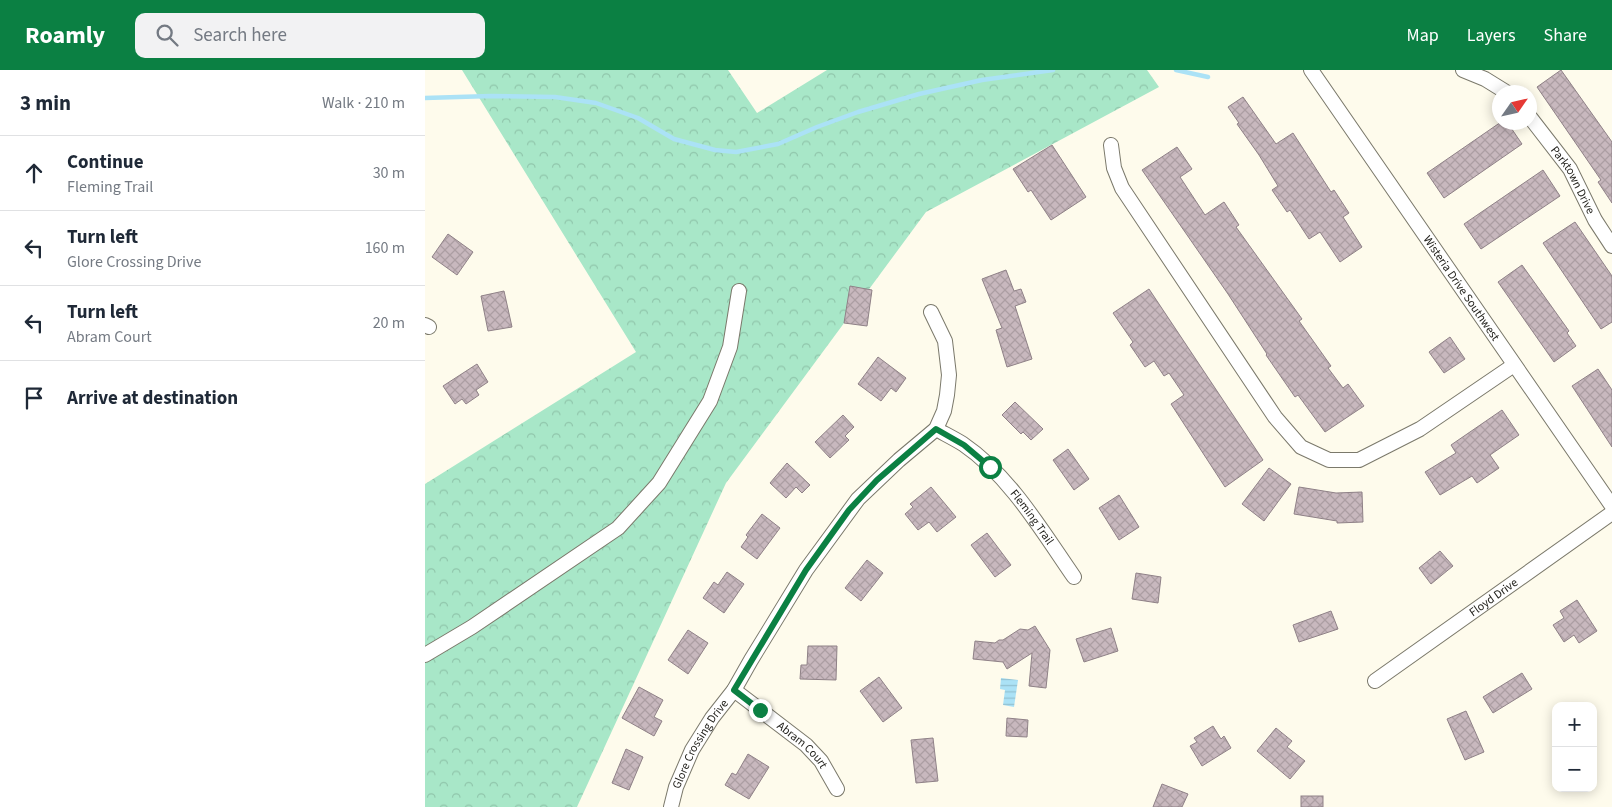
<!DOCTYPE html>
<html lang="en">
<head>
<meta charset="utf-8">
<style>
	body { margin:0; font-family:"Source Sans 3",sans-serif; background:#f2f2f3; color:#1f2937 }
	.controls { position:absolute; right:15px; bottom:15px; display:grid; overflow:hidden; border-radius:10px; box-shadow:0 2px 12px #0003 }
	.controls button { width:45px; height:45px; display:grid; place-items:center; padding:0; border:0; border-bottom:1px solid #e0e1e3; background:#fff; color:#1f2937; font:25px sans-serif }
	.compass { position:absolute; left:1067px; top:15px; width:45px; height:45px; border-radius:50%; background:#fff; box-shadow:0 2px 12px #0003; rotate:56deg }
	.stop { position:absolute; width:15px; height:15px; margin:-11px; border:4px solid #0b8043; border-radius:50%; background:#fff }
	.stop.end { background:#0b8043; border-color:#fff; box-shadow:0 1px 5px #0008 }
	.list { margin:0; padding:0; list-style:none }
	h2 { display:flex; justify-content:space-between; align-items:center; height:65px; margin:0; padding:0 20px; font-size:21px }
	h2 small { font-size:16px; font-weight:400; color:#747a83 }
	.list li { display:grid; grid-template-columns:32px 1fr auto; gap:15px; align-items:center; box-sizing:border-box; height:75px; padding:0 20px; border-top:1px solid #e0e1e3 }
	.list b { display:block; font-size:19px; white-space:nowrap }
	.list p { margin:0; font-size:16px; white-space:nowrap; color:#747a83 }
	.list em { font-size:16px; font-style:normal; color:#747a83 }
	.icon { flex:none; width:28px; height:28px; fill:none; stroke:currentColor; stroke-width:2; stroke-linecap:round; stroke-linejoin:round }
	.map { position:relative; flex:none; width:1187px; height:737px; overflow:hidden }
	header { display:flex; align-items:center; gap:30px; box-sizing:border-box; height:70px; padding:0 25px; background:#0b8043; color:#fff }
	header strong { font-size:24px }
	nav { display:flex; gap:28px; margin-inline-start:auto; font-size:18px }
	.search { width:350px; height:45px; background:#f2f2f3; display:flex; align-items:center; gap:12px; box-sizing:border-box; padding:0 18px; border-radius:10px; color:#747a83; font-size:19px }
	main { display:flex }
	aside { flex:1; background:#fff }
	.map>svg:first-child { display:block }
	.forest { fill:url(#forest-crowns) }
	.water { fill:url(#water-rules) }
	.lines { fill:none; stroke-linecap:round; stroke-linejoin:round }
	.stream { stroke:#abe2f6; stroke-width:4.5 }
	.building { fill:url(#building-cross-hatch); stroke:#8f8187 }
	.street-casing { stroke:#7b796b; stroke-width:16 }
	.street { stroke:#fff; stroke-width:14 }
	.route { stroke:#0b8043; stroke-width:6 }
	.labels { text-anchor:middle; stroke-width:5; stroke-linejoin:round; paint-order:stroke }
	.street-label { font-size:12px; fill:#25241f; stroke:#fefbec }
</style>
</head>
<body>
<header>
<strong>Roamly</strong>
<div class="search"><svg class="icon" aria-label="search" viewBox="0 0 24 24"><circle cx="10" cy="10" r="6"/><path d="M15 15l6 6"/></svg>Search here</div>
<nav><a>Map</a><a>Layers</a><a>Share</a></nav>
</header>
<main>
<aside>
<h2>3 min<small>Walk · 210 m</small></h2>
<ul class="list">
<li><svg class="icon" aria-label="ahead" viewBox="0 0 24 24"><path d="M12 20V5M6 11l6-6 6 6"/></svg><div><b>Continue</b><p>Fleming Trail</p></div><em>30 m</em></li>
<li><svg class="icon" aria-label="left" viewBox="0 0 24 24"><path d="M17 20v-9H6M10 6l-5 5 5 5"/></svg><div><b>Turn left</b><p>Glore Crossing Drive</p></div><em>160 m</em></li>
<li><svg class="icon" aria-label="left" viewBox="0 0 24 24"><path d="M17 20v-9H6M10 6l-5 5 5 5"/></svg><div><b>Turn left</b><p>Abram Court</p></div><em>20 m</em></li>
<li><svg class="icon" aria-label="arrive" viewBox="0 0 24 24"><path d="M6 21V4h12l-3 4 3 4H6"/></svg><div><b>Arrive at destination</b></div></li>
</ul>
</aside>
<div class="map">
<svg width="1187" height="737" viewBox="0 0 1187 737">
	<defs>
		<pattern id="forest-crowns" width="20" height="18" patternUnits="userSpaceOnUse" patternTransform="scale(1.25)"><rect width="20" height="18" fill="#a8e7c8"/><path d="M2 6a3 3 0 1 1 6 0M12 15a3 3 0 1 1 6 0" fill="none" stroke="#90c6ab"/></pattern>
		<pattern id="water-rules" width="6" height="5" patternUnits="userSpaceOnUse" patternTransform="scale(1.25)"><rect width="6" height="5" fill="#abe2f6"/><path d="M0 2.5h6" fill="none" stroke="#93c2d2"/></pattern>
		<pattern id="building-cross-hatch" width="8" height="8" patternUnits="userSpaceOnUse" patternTransform="scale(1.25)"><rect width="8" height="8" fill="#c8b8be"/><path d="M0 0l8 8M0 8l8-8" fill="none" stroke="#ac9ea3"/></pattern>
	</defs>
	<rect width="100%" height="100%" fill="#fefbec"/>
	<path class="forest" d="M 37,0 L 303,0 L 332,43 L 402,0 L 722,0 L 734,17 L 501,142 L 301,413 L 152,737 L 0,737 L 0,414 L 211,282 Z"/>
	<path class="water" d="M 576,608 L 593,610 L 589,637 L 578,635 L 580,620 L 575,619 Z"/>
	<g class="lines">
		<g class="stream">
			<path d="M 751,0 L 783,7"/>
			<path d="M 0,28 L 66,26 L 130,27 L 171,33 L 213,48 L 249,69 L 290,80 L 311,82 L 353,74 L 392,57 L 433,42 L 494,24 L 557,10 L 628,0"/>
		</g>
	</g>
	<g class="building">
		<path d="M 1136,0 L 1187,72 L 1187,133 L 1173,112 L 1176,110 L 1112,17 Z"/>
		<path d="M 818,27 L 851,74 L 868,63 L 906,122 L 909,120 L 924,143 L 918,147 L 937,177 L 915,192 L 895,162 L 884,169 L 865,140 L 862,142 L 847,120 L 853,116 L 834,85 L 812,54 L 814,53 L 803,37 Z"/>
		<path d="M 1076,52 L 1082,52 L 1097,74 L 1019,128 L 1002,103 Z"/>
		<path d="M 627,75 L 661,127 L 626,150 L 606,120 L 603,122 L 588,99 Z"/>
		<path d="M 752,77 L 767,99 L 755,107 L 780,145 L 799,132 L 814,155 L 811,157 L 877,249 L 874,251 L 906,296 L 903,298 L 918,318 L 923,314 L 939,336 L 900,362 L 873,325 L 870,327 L 841,285 L 842,284 L 803,224 L 717,100 Z"/>
		<path d="M 1118,100 L 1135,126 L 1056,179 L 1039,154 Z"/>
		<path d="M 1150,152 L 1187,206 L 1187,252 L 1176,259 L 1118,173 Z"/>
		<path d="M 23,164 L 48,182 L 32,205 L 7,187 Z"/>
		<path d="M 1097,195 L 1144,261 L 1142,263 L 1151,276 L 1129,292 L 1073,212 Z"/>
		<path d="M 581,200 L 589,221 L 596,219 L 601,232 L 590,236 L 607,289 L 582,297 L 571,260 L 577,258 L 557,209 Z"/>
		<path d="M 425,216 L 447,220 L 442,256 L 419,253 Z"/>
		<path d="M 724,219 L 838,390 L 800,417 L 746,334 L 759,325 L 744,303 L 739,306 L 729,291 L 720,297 L 705,275 L 708,272 L 688,243 Z"/>
		<path d="M 79,221 L 87,257 L 63,261 L 56,226 Z"/>
		<path d="M 1025,267 L 1040,289 L 1019,303 L 1004,282 Z"/>
		<path d="M 453,287 L 481,308 L 471,322 L 466,318 L 456,331 L 433,314 Z"/>
		<path d="M 52,294 L 63,312 L 51,320 L 54,325 L 41,334 L 37,329 L 30,334 L 18,316 Z"/>
		<path d="M 1173,299 L 1187,320 L 1187,377 L 1147,316 Z"/>
		<path d="M 590,332 L 618,359 L 606,370 L 598,362 L 596,364 L 577,345 Z"/>
		<path d="M 1077,340 L 1094,365 L 1065,385 L 1074,398 L 1052,413 L 1047,406 L 1015,425 L 1000,402 L 1031,383 L 1026,375 Z"/>
		<path d="M 418,345 L 429,357 L 420,366 L 424,370 L 405,388 L 390,372 Z"/>
		<path d="M 643,379 L 664,409 L 649,420 L 628,390 Z"/>
		<path d="M 362,393 L 385,415 L 377,423 L 371,417 L 361,428 L 345,413 Z"/>
		<path d="M 844,398 L 866,414 L 839,451 L 817,434 Z"/>
		<path d="M 506,417 L 531,447 L 512,462 L 504,452 L 493,460 L 480,444 L 488,437 L 485,434 Z"/>
		<path d="M 874,417 L 911,423 L 937,422 L 938,452 L 912,453 L 912,451 L 869,444 Z"/>
		<path d="M 694,425 L 714,457 L 694,470 L 674,438 Z"/>
		<path d="M 337,444 L 355,458 L 332,489 L 316,477 L 323,467 L 321,465 Z"/>
		<path d="M 562,463 L 586,495 L 570,507 L 546,475 Z"/>
		<path d="M 1015,481 L 1028,496 L 1006,514 L 994,498 Z"/>
		<path d="M 442,490 L 458,503 L 436,531 L 420,518 Z"/>
		<path d="M 302,502 L 319,514 L 299,543 L 278,528 L 289,512 L 293,515 Z"/>
		<path d="M 711,503 L 736,507 L 733,533 L 707,529 Z"/>
		<path d="M 1152,530 L 1172,561 L 1154,573 L 1149,565 L 1139,572 L 1128,555 L 1139,548 L 1135,541 Z"/>
		<path d="M 906,541 L 913,559 L 874,572 L 868,555 Z"/>
		<path d="M 610,556 L 625,580 L 621,618 L 604,616 L 607,583 L 582,599 L 578,592 L 548,589 L 550,571 L 570,573 L 574,570 L 578,570 L 595,559 L 603,560 Z"/>
		<path d="M 686,558 L 693,581 L 659,592 L 651,569 Z"/>
		<path d="M 263,560 L 283,573 L 263,604 L 243,590 Z"/>
		<path d="M 383,576 L 412,576 L 411,610 L 375,609 L 376,595 L 382,595 Z"/>
		<path d="M 1097,603 L 1107,619 L 1068,643 L 1058,627 Z"/>
		<path d="M 454,607 L 477,638 L 458,652 L 435,621 Z"/>
		<path d="M 214,617 L 238,630 L 229,647 L 237,651 L 229,666 L 197,648 Z"/>
		<path d="M 1041,641 L 1059,682 L 1040,690 L 1022,649 Z"/>
		<path d="M 582,648 L 603,650 L 602,667 L 581,666 Z"/>
		<path d="M 788,656 L 796,669 L 799,666 L 806,678 L 777,696 L 765,676 L 772,672 L 769,668 Z"/>
		<path d="M 851,658 L 867,671 L 862,677 L 880,691 L 865,709 L 832,681 Z"/>
		<path d="M 508,668 L 513,711 L 491,713 L 486,670 Z"/>
		<path d="M 201,679 L 218,687 L 204,720 L 187,713 Z"/>
		<path d="M 323,684 L 344,697 L 324,729 L 300,715 L 307,703 L 311,705 Z"/>
		<path d="M 737,714 L 763,724 L 757,737 L 728,737 Z"/>
		<rect x="876" y="726" width="22" height="11"/>
	</g>
	<g class="lines">
		<defs>
			<g id="street">
				<path id="s1" d="M 886,0 L 1187,436"/>
				<path d="M 1038,0 L 1060,9 L 1081,22"/>
				<path id="s2" d="M 1104,46 L 1145,99 L 1170,150 L 1187,176"/>
				<path d="M 686,75 L 689,98 L 697,118 L 850,347 L 876,377 L 904,390 L 934,390 L 995,359 L 1089,295"/>
				<path d="M 0,255 L 4,257"/>
				<path id="s3" d="M 511,359 C 520,364 530,369 538,374 C 585,406 617,461 649,507"/>
				<path d="M 0,585 L 47,557 L 193,458 L 234,413 L 285,331 L 305,277 L 314,221"/>
				<path id="s4" d="M 950,611 L 1187,443"/>
				<path id="s5" d="M 309,620 L 381,675 L 396,691 L 412,719"/>
				<path id="s6" d="M 246,737 L 251,717 L 267,680 L 287,648 L 309,620 L 326,590 L 381,500 L 433,429 L 474,390 L 511,359 L 519,341 L 522,325 L 524,305 L 520,271 L 506,242"/>
			</g>
		</defs>
		<use href="#street" class="street-casing"/>
		<use href="#street" class="street"/>
	</g>
	<g class="lines">
		<path class="route" d="M 335,640 L 309,620 L 381,500 L 424,440 L 452,410 L 511,359 L 539,375 L 565,397"/>
	</g>
	<g class="labels">
		<g class="street-label">
			<text dy="4" stroke="none"><textPath href="#s2" startOffset="78">Parktown Drive</textPath></text>
			<text dy="4" stroke="none"><textPath href="#s1" startOffset="265">Wisteria Drive Southwest</textPath></text>
			<text dy="4" stroke="none"><textPath href="#s3" startOffset="132">Fleming Trail</textPath></text>
			<text dy="4" stroke="none"><textPath href="#s4" startOffset="145">Floyd Drive</textPath></text>
			<text dy="4" stroke="none"><textPath href="#s6" startOffset="70">Glore Crossing Drive</textPath></text>
			<text dy="4" stroke="none"><textPath href="#s5" startOffset="88">Abram Court</textPath></text>
		</g>
	</g>
</svg>
<div class="controls">
<button>+</button>
<button>−</button>
</div>
<svg class="compass" viewBox="-18 -18 36 36"><path d="M0-13l5 13h-10z" fill="#e53935"/><path d="M0 13l5-13h-10z" fill="#747a83"/></svg>
<div class="stop" style="left:565px;top:397px"></div>
<div class="stop end" style="left:335px;top:640px"></div>
</div>
</main>
</body>
</html>
